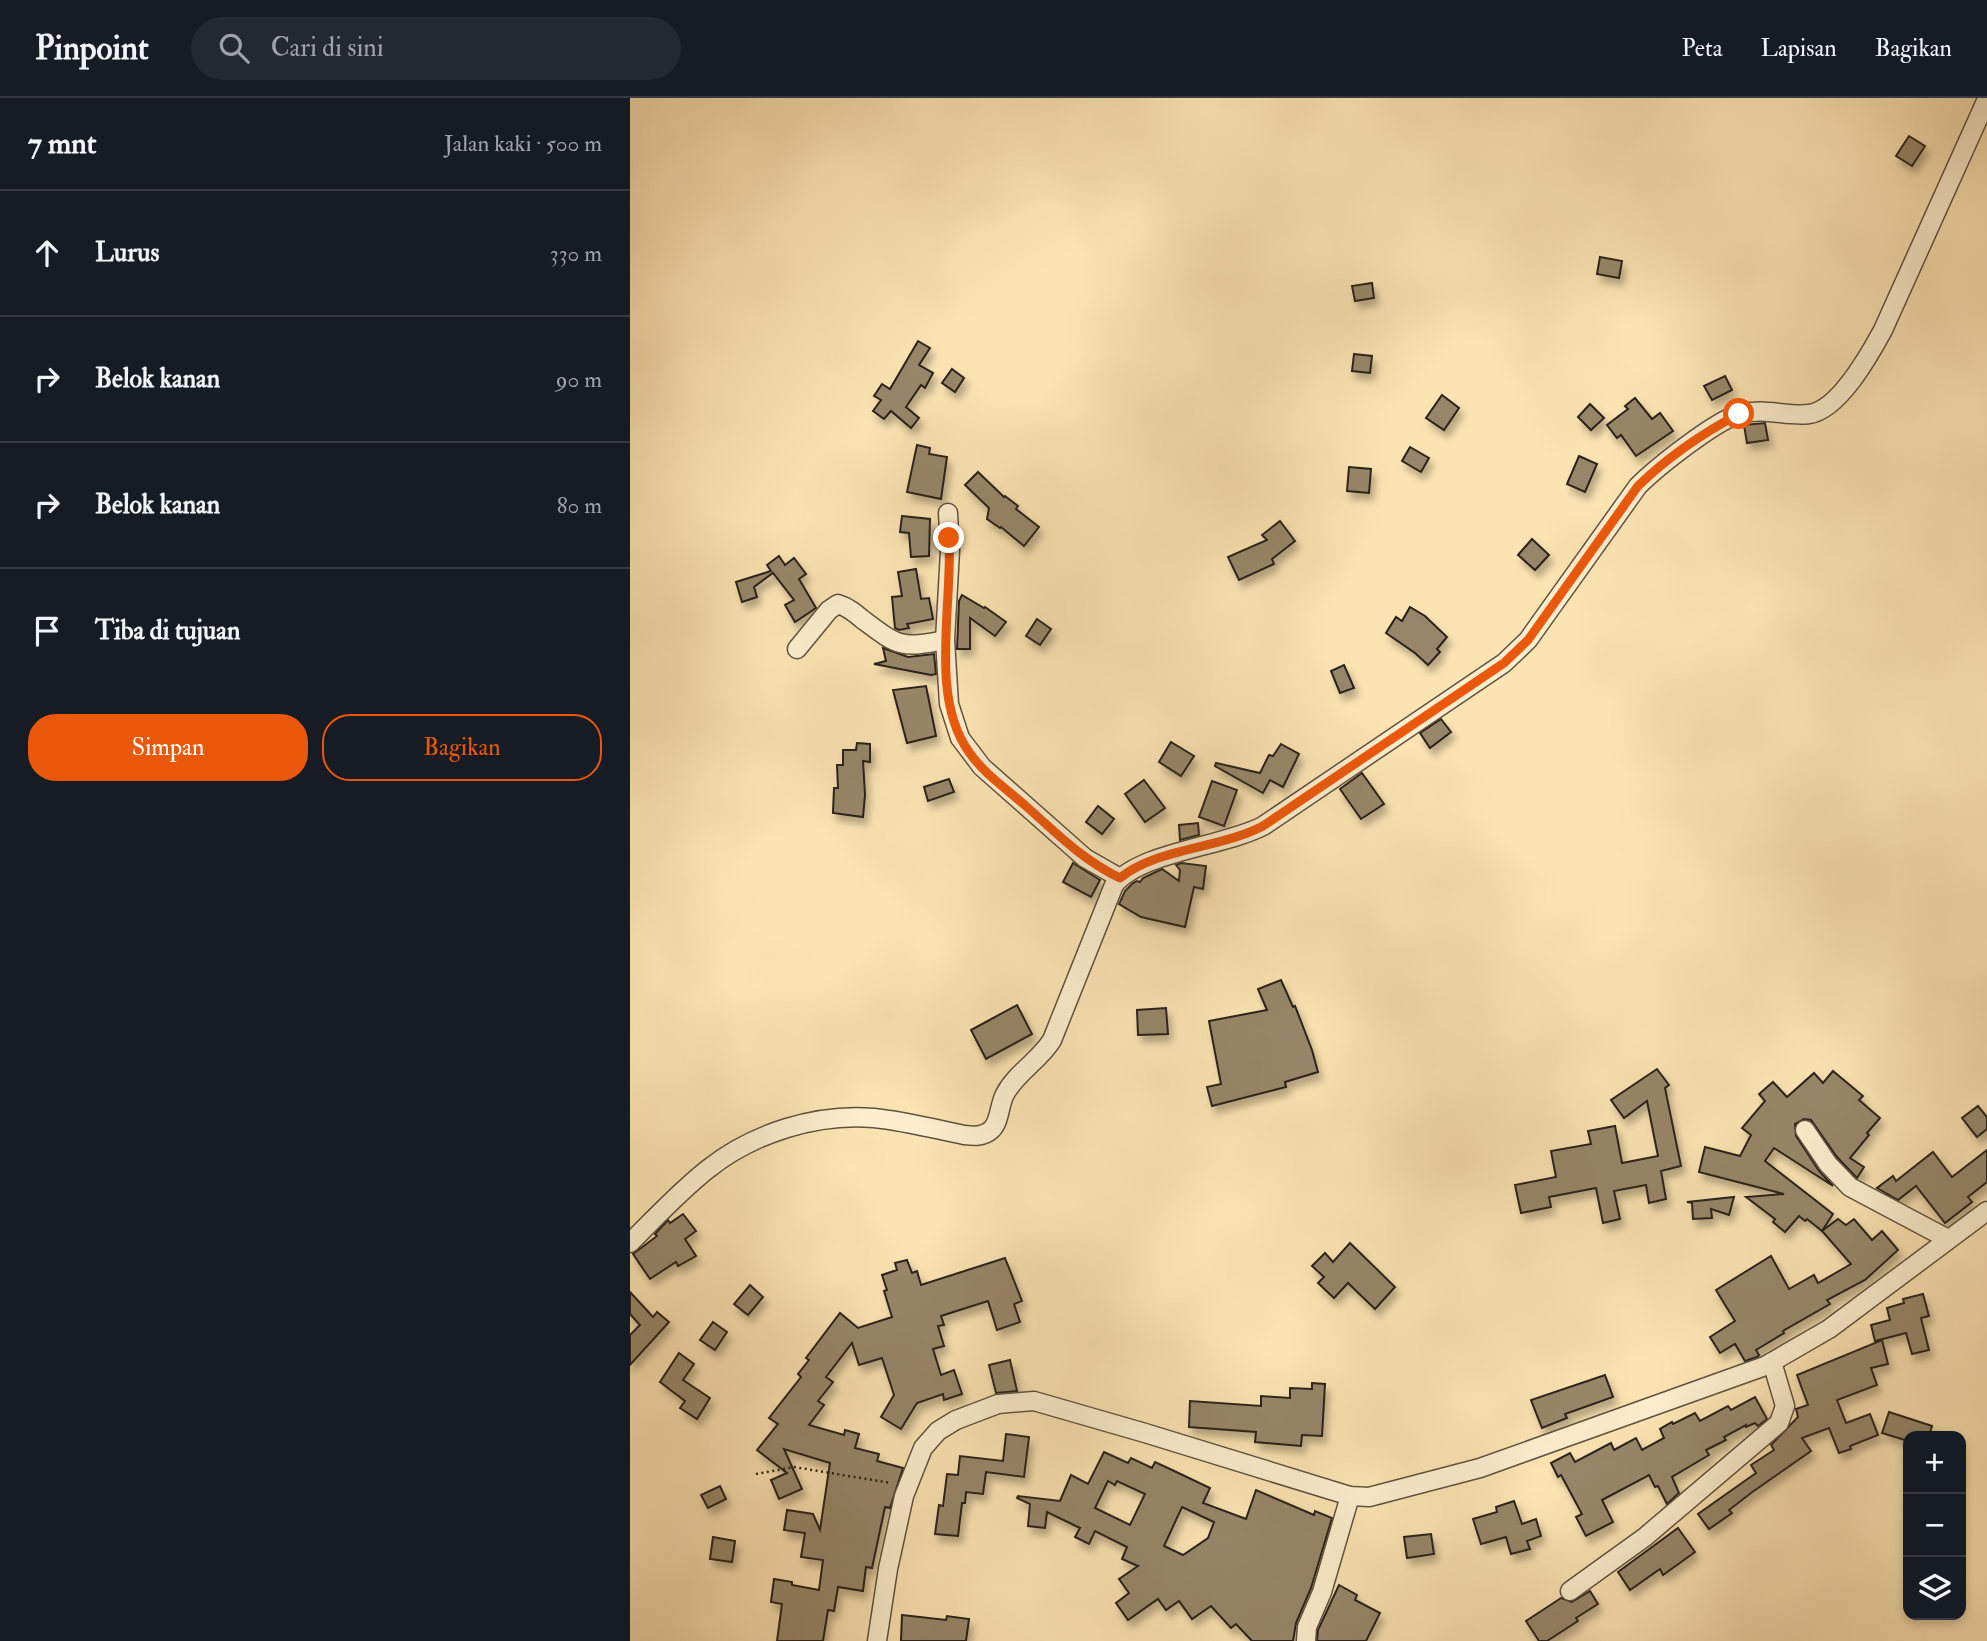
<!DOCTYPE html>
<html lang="id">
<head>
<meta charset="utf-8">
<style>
	body { margin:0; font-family:"IM FELL Double Pica",serif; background:#242831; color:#f1f3f6 }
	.controls { position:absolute; right:21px; bottom:21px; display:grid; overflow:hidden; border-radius:14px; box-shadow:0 4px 10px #0003 }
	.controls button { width:63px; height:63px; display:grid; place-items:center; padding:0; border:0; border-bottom:2px solid #363941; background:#171b24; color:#f1f3f6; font:35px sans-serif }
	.stop { position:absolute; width:21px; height:21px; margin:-16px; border:5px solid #ea580c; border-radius:50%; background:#fff }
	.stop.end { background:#ea580c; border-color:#fff; box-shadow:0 2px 7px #0008 }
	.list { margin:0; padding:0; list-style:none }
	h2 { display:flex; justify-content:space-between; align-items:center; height:91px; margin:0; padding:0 28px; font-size:30px }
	h2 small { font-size:23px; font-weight:400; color:#9ea1a6 }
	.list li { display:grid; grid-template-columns:46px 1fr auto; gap:21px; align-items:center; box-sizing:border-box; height:126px; padding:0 28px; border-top:2px solid #363941 }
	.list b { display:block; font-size:26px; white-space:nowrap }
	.list em { font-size:23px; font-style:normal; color:#9ea1a6 }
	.actions { display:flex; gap:14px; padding:21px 28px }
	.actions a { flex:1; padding:16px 0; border:2px solid #ea580c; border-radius:28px; text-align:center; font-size:24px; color:#ea580c }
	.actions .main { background:#ea580c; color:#fff }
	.icon { flex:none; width:38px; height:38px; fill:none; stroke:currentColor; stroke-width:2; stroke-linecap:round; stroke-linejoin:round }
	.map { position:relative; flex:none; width:1357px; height:1543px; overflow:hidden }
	header { display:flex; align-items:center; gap:42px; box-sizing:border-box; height:98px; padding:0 35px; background:#171b24; border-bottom:2px solid #363941 }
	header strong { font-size:33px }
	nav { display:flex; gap:38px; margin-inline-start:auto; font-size:24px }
	.search { width:490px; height:63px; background:#242831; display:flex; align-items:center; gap:18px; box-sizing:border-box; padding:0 24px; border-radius:38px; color:#9ea1a6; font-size:26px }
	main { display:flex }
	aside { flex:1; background:#171b24 }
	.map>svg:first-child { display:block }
	.building { fill:#978669; stroke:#2b221a; stroke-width:2; fill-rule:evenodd; filter:url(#shadow) }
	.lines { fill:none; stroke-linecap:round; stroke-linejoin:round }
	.street-casing { stroke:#5f5240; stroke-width:21 }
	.path { stroke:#2b221a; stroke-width:2.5; stroke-dasharray:2 3.5; stroke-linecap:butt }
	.street { stroke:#fcedcd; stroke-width:18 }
	.route { stroke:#ea580c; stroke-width:9 }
</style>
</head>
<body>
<header>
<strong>Pinpoint</strong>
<div class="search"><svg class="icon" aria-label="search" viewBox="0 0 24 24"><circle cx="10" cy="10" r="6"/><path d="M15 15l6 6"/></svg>Cari di sini</div>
<nav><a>Peta</a><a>Lapisan</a><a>Bagikan</a></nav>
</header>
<main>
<aside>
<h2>7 mnt<small>Jalan kaki · 500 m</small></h2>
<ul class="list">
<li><svg class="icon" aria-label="ahead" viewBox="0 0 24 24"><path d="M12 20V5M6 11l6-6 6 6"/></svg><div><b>Lurus</b></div><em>330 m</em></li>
<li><svg class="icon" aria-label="right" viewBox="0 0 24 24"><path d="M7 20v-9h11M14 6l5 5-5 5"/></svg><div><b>Belok kanan</b></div><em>90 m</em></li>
<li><svg class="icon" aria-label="right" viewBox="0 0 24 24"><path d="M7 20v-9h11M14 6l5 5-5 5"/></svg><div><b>Belok kanan</b></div><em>80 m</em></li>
<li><svg class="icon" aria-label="arrive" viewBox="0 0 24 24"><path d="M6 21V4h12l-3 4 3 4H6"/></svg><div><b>Tiba di tujuan</b></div></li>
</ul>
<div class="actions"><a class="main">Simpan</a><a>Bagikan</a></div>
</aside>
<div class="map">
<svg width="1357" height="1543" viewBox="0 0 1357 1543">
	<defs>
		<filter id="shadow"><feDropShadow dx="4" dy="7" stdDeviation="3.5" flood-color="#0004"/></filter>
	</defs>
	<rect width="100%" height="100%" fill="#fbe3b2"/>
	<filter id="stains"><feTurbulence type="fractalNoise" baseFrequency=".00286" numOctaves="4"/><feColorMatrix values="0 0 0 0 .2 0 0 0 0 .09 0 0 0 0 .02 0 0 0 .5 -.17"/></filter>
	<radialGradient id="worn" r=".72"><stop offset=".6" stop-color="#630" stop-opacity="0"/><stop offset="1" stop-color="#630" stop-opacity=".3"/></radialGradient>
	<g class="building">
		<path d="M 1279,38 L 1295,48 L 1282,68 L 1266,58 Z"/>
		<path d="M 970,159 L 992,163 L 989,180 L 967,176 Z"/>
		<path d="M 742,185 L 744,200 L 725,203 L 722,188 Z"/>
		<path d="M 288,243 L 300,250 L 289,267 L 303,275 L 295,290 L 291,287 L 276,309 L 289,320 L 281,330 L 261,313 L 254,321 L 243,313 L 251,302 L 244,298 L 252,286 L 260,291 Z"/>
		<path d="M 724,256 L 742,258 L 740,275 L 722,273 Z"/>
		<path d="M 322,271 L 334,280 L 325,294 L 312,285 Z"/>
		<path d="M 1095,278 L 1102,292 L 1082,302 L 1074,288 Z"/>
		<path d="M 812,297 L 829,310 L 814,332 L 796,320 Z"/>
		<path d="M 1005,300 L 1022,321 L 1030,315 L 1043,333 L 1006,358 L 991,337 L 987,340 L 977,327 L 998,311 L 995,308 Z"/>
		<path d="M 960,306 L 974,320 L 961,332 L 948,319 Z"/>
		<path d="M 1135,325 L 1138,342 L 1117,345 L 1114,327 Z"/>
		<path d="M 287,347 L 300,350 L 299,356 L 317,359 L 311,401 L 277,394 Z"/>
		<path d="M 780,349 L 799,360 L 791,374 L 772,363 Z"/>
		<path d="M 949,358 L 967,366 L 955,394 L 937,386 Z"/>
		<path d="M 719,369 L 741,371 L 739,395 L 717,393 Z"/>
		<path d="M 348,374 L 374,399 L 375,398 L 388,408 L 386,411 L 409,429 L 394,448 L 371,429 L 370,430 L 357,421 L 359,410 L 335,387 Z"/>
		<path d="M 272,418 L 300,421 L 299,458 L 281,459 L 279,435 L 270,434 Z"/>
		<path d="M 650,423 L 665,443 L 642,461 L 644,466 L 609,482 L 598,459 L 637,442 L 632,437 Z"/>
		<path d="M 902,441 L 919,457 L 905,472 L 888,457 Z"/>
		<path d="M 149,458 L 155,467 L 164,460 L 176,476 L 169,481 L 186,510 L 165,524 L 155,507 L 164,502 L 143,475 L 124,489 L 127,499 L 112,504 L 106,484 L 141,473 L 137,467 Z"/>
		<path d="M 286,471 L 291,501 L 299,500 L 303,521 L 277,526 L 279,530 L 269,532 L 265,530 L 262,499 L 272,498 L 268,474 Z"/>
		<path d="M 332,497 L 354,510 L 355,509 L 376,524 L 365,538 L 340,520 L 340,551 L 327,551 L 329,503 Z"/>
		<path d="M 780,509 L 795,518 L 817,539 L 807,551 L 810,554 L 798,567 L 785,555 L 756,535 L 766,519 L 772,523 Z"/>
		<path d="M 407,521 L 421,531 L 410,547 L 396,538 Z"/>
		<path d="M 253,550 L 278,559 L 304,556 L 306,576 L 301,577 L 244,566 L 256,563 Z"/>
		<path d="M 714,567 L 724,590 L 710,595 L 701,573 Z"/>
		<path d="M 296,588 L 306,638 L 277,645 L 263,592 Z"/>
		<path d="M 811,621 L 821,634 L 800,650 L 790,635 Z"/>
		<path d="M 541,644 L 564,658 L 551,678 L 529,664 Z"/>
		<path d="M 227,645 L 240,646 L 240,664 L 233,663 L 235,697 L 233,719 L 203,715 L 204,690 L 208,690 L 207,667 L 213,667 L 213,652 L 226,652 Z"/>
		<path d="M 651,646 L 669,656 L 653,689 L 640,682 L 633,695 L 585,668 L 586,665 L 630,675 L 639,657 L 643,658 Z"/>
		<path d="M 732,675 L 754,706 L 731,721 L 710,691 Z"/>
		<path d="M 319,681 L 324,694 L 298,703 L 294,689 Z"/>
		<path d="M 514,682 L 535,710 L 515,724 L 495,696 Z"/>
		<path d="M 582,683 L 607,692 L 594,728 L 569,719 Z"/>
		<path d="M 468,708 L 484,721 L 472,736 L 456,724 Z"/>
		<path d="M 568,725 L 569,737 L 550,742 L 549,727 Z"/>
		<path d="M 443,765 L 470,782 L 461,799 L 433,784 Z"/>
		<path d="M 551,765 L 576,768 L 573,791 L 564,789 L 555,829 L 511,819 L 489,806 L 495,793 L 503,785 L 507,783 L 510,784 L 513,780 L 532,771 L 549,783 L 550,772 L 546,767 Z"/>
		<path d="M 651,882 L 663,909 L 665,908 L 682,952 L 688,974 L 655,984 L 656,989 L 582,1008 L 577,989 L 591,986 L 579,923 L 637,912 L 628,891 Z"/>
		<path d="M 387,907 L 402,936 L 356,961 L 341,932 Z"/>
		<path d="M 536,910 L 538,936 L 508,937 L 507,912 Z"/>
		<path d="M 1027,971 L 1039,987 L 1035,990 L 1051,1068 L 1031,1073 L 1036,1101 L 1019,1105 L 1016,1087 L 984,1093 L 990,1121 L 973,1125 L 966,1090 L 919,1099 L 921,1109 L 891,1115 L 885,1087 L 926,1079 L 921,1053 L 961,1046 L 958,1033 L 985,1028 L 992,1065 L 1028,1058 L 1017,1003 L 994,1020 L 981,1002 Z"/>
		<path d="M 1203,973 L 1233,998 L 1229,1002 L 1250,1020 L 1237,1035 L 1239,1037 L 1220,1060 L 1234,1069 L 1227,1080 L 1207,1059 L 1181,1022 L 1174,1021 L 1165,1026 L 1166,1038 L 1189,1073 L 1203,1088 L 1144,1050 L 1135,1063 L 1203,1116 L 1192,1133 L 1177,1121 L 1175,1123 L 1169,1118 L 1155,1134 L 1143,1124 L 1145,1121 L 1116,1099 L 1154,1096 L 1069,1074 L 1075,1049 L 1110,1058 L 1121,1037 L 1112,1030 L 1135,1003 L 1129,996 L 1143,984 L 1157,999 L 1184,975 L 1193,985 Z"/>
		<path d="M 1348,1008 L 1357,1019 L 1357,1031 L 1347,1039 L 1332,1020 Z"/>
		<path d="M 1357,1052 L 1357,1084 L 1338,1099 L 1342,1104 L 1315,1125 L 1286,1088 L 1268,1102 L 1247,1090 L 1263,1078 L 1266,1083 L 1303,1054 L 1322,1079 Z"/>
		<path d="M 1104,1099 L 1099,1117 L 1081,1111 L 1082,1120 L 1063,1121 L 1062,1105 L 1057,1104 Z"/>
		<path d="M 53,1116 L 66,1133 L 55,1141 L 66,1158 L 48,1168 L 46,1164 L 20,1181 L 3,1156 L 27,1138 L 25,1136 L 38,1122 L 40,1125 Z"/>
		<path d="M 1208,1121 L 1216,1127 L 1224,1121 L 1242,1142 L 1252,1133 L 1268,1152 L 1235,1182 L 1197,1202 L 1200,1206 L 1153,1233 L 1154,1235 L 1126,1252 L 1129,1257 L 1127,1259 L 1115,1263 L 1105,1246 L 1090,1255 L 1080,1239 L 1105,1223 L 1086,1192 L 1141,1158 L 1159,1191 L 1184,1177 L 1188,1185 L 1221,1166 L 1192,1133 Z"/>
		<path d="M 720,1145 L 765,1189 L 745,1211 L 718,1185 L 704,1200 L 688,1185 L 694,1179 L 682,1168 L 695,1155 L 703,1164 Z"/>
		<path d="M 375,1160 L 392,1203 L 384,1206 L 390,1224 L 367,1232 L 358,1203 L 311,1218 L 314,1227 L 308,1228 L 314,1248 L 303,1251 L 311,1277 L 324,1272 L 332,1296 L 314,1302 L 313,1296 L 287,1305 L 271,1331 L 251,1319 L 264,1297 L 252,1260 L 229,1267 L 222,1245 L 196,1279 L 203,1284 L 188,1303 L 194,1307 L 179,1327 L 214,1337 L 215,1332 L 229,1336 L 225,1350 L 249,1356 L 247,1363 L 273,1370 L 260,1410 L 255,1409 L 242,1470 L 236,1469 L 233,1493 L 208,1489 L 204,1513 L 198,1512 L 193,1543 L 147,1543 L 152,1506 L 141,1504 L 144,1481 L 162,1484 L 162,1487 L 189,1492 L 193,1462 L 171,1459 L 175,1435 L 154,1432 L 157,1412 L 183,1416 L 190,1432 L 200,1365 L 154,1351 L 172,1391 L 149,1401 L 141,1382 L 157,1375 L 127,1352 L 148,1326 L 139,1320 L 171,1279 L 168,1276 L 179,1262 L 176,1260 L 210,1215 L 228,1230 L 262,1219 L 254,1193 L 257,1192 L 252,1177 L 267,1172 L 265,1165 L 277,1162 L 282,1175 L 287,1173 L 291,1187 Z"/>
		<path d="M 120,1187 L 133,1199 L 118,1217 L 104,1206 Z"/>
		<path d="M 0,1194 L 23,1219 L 27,1214 L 39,1224 L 0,1267 L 0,1237 L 10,1227 L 0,1216 Z"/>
		<path d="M 1293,1196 L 1299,1218 L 1291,1220 L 1299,1252 L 1282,1256 L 1276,1235 L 1245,1243 L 1241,1227 L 1260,1222 L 1257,1210 L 1274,1205 L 1273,1201 Z"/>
		<path d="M 83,1224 L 97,1234 L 85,1252 L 70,1242 Z"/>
		<path d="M 1252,1242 L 1258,1266 L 1241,1270 L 1247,1287 L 1207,1302 L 1216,1325 L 1240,1316 L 1248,1337 L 1220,1348 L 1221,1351 L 1209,1355 L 1199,1330 L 1172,1340 L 1181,1353 L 1121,1395 L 1099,1412 L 1102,1415 L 1079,1431 L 1068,1416 L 1126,1375 L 1121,1367 L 1144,1352 L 1141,1347 L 1168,1319 L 1166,1311 L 1178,1307 L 1167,1277 Z"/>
		<path d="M 49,1255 L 64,1266 L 53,1282 L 80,1300 L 67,1321 L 50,1310 L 55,1303 L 30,1284 Z"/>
		<path d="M 380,1262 L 387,1293 L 366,1295 L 359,1267 Z"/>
		<path d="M 975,1277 L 983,1299 L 935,1316 L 937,1320 L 912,1330 L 901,1302 Z"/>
		<path d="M 682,1285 L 695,1286 L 692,1338 L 672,1337 L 671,1348 L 625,1344 L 626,1334 L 559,1329 L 560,1303 L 631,1308 L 631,1298 L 660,1300 L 660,1290 L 682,1291 Z"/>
		<path d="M 1125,1299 L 1137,1321 L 1128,1328 L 1125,1325 L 1116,1329 L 1116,1327 L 1094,1339 L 1096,1342 L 1076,1352 L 1079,1357 L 1042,1379 L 1049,1395 L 1037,1406 L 1028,1388 L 1025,1389 L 1019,1377 L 972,1402 L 983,1424 L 956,1438 L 946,1419 L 952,1416 L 931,1377 L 928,1379 L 921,1365 L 940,1355 L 945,1364 L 981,1345 L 984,1352 L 1006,1340 L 1012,1352 L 1034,1340 L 1030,1331 L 1042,1324 L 1043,1326 L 1065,1315 L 1070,1323 L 1098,1308 L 1101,1312 Z"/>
		<path d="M 1259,1314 L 1302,1328 L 1299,1338 L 1278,1338 L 1278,1343 L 1252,1335 Z"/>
		<path d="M 376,1336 L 399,1339 L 394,1379 L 356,1374 L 353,1396 L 336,1394 L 335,1405 L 332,1405 L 328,1438 L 305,1436 L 309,1407 L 313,1408 L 317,1376 L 328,1377 L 330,1358 L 373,1363 Z"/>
		<path d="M 474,1354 L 498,1365 L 501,1360 L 522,1370 L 525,1364 L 540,1371 L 580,1390 L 573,1405 L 616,1421 L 626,1392 L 684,1417 L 685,1413 L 702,1420 L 681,1490 L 666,1525 L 663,1543 L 622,1543 L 606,1526 L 601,1530 L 581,1508 L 562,1521 L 549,1503 L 536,1512 L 528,1501 L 498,1522 L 486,1505 L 499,1495 L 489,1481 L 508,1468 L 492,1461 L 497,1449 L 465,1433 L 459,1446 L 445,1439 L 450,1430 L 417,1414 L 415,1430 L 398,1428 L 400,1406 L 387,1400 L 388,1398 L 430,1403 L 441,1377 L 458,1386 ZM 478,1383 L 485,1387 L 487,1383 L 515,1396 L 500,1427 L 465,1410 ZM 552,1409 L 584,1424 L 578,1440 L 553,1457 L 534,1448 Z"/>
		<path d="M 90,1388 L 96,1401 L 78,1410 L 71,1397 Z"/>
		<path d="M 884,1403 L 892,1426 L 906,1421 L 911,1438 L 897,1443 L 900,1451 L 881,1456 L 876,1439 L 851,1446 L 843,1421 L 867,1414 L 866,1409 Z"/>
		<path d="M 1048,1430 L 1065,1454 L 1033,1477 L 1030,1471 L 1000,1492 L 988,1474 Z"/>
		<path d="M 801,1436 L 804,1456 L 777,1460 L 774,1439 Z"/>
		<path d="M 83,1439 L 105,1443 L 102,1464 L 80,1461 Z"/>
		<path d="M 709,1487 L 727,1497 L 725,1502 L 750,1515 L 736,1543 L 687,1543 L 688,1532 Z"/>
		<path d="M 960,1493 L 968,1506 L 946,1520 L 948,1523 L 917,1543 L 909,1543 L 896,1523 L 931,1500 L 942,1504 Z"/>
		<path d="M 272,1517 L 316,1522 L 317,1518 L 339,1521 L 336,1543 L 271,1543 Z"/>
	</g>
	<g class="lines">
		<defs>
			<g id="street">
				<path d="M 318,415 L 320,453 L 315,542 L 319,606 L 330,640 L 352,669 L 455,760 L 490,780"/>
				<path d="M 167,551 L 199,512 L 208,506 C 218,509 225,515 232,521 C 268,548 270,551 315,542"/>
				<path d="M 1175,1032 L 1198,1066 L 1220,1089 L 1318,1141"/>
				<path d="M 0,1145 C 25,1120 50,1093 78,1071 C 123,1035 187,1015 244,1020 C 274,1023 305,1031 334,1037 C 344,1038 353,1039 361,1032 C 370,1024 369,1007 375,996 C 386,975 410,962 422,942 L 484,787 C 510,754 592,749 633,728 L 874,565 L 898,542 L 1008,388 C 1027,369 1084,324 1109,316 C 1135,309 1157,319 1179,316 C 1209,312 1240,256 1253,232 L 1357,1"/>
				<path d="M 940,1493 L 1015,1439 L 1149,1325 L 1155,1308 L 1142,1264"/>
				<path d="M 247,1543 L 258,1471 L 274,1398 L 293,1350 L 308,1333 L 326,1322 L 368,1306 L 404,1303 L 515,1335 L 720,1398 L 739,1399 L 850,1370 L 1135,1268 L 1199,1231 L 1357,1113"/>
				<path d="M 676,1543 L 677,1529 L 692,1494 L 720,1398"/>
			</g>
		</defs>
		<use href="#street" class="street-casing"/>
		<path class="path" d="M 126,1376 L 164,1369 L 261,1385"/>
		<use href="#street" class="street"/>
	</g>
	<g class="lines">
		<path class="route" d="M 319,440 C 323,505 299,599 339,654 C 353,675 378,692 397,709 C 426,735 454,763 490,780 C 526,750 589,751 633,728 L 874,565 L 898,542 L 1008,388 C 1037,360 1073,335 1109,316"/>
	</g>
	<rect width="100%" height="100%" filter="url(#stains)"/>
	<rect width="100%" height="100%" fill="url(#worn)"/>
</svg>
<div class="controls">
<button>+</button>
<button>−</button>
<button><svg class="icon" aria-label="layers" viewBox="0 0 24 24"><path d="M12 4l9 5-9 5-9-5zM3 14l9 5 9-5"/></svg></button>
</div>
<div class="stop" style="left:1109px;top:316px"></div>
<div class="stop end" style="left:319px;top:440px"></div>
</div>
</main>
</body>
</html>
